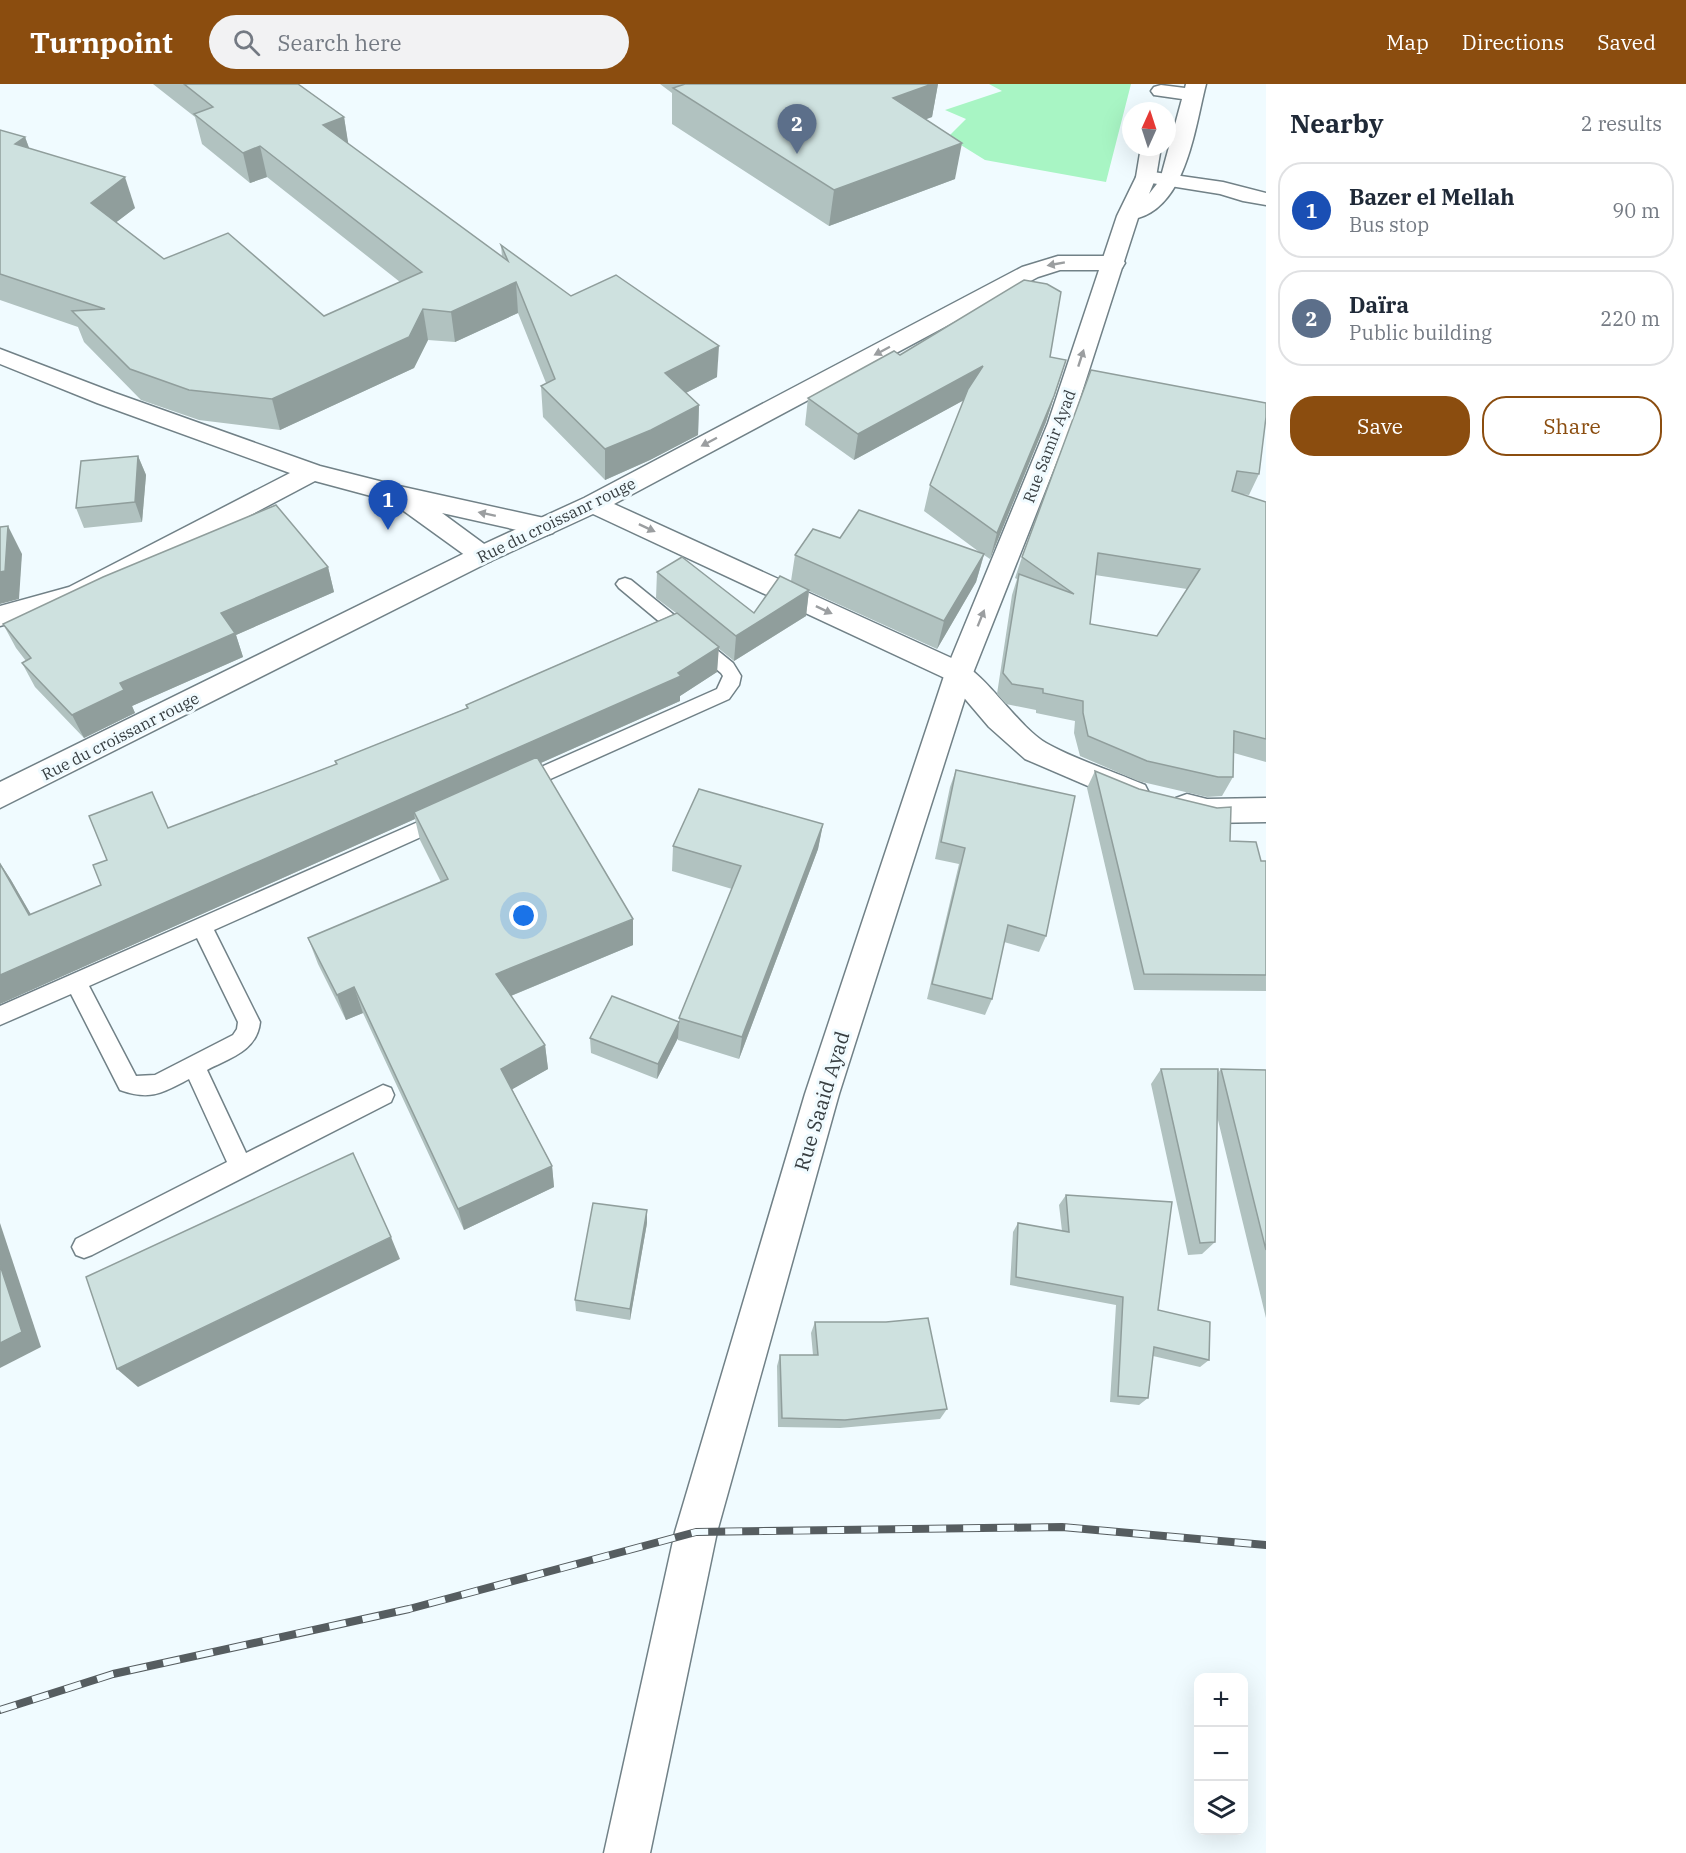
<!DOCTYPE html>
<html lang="en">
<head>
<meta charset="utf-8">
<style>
	body { margin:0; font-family:"IBM Plex Serif",serif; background:#f2f2f3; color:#1f2937 }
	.controls { position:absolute; right:18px; bottom:18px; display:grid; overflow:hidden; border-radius:12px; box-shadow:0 6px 24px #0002 }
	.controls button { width:54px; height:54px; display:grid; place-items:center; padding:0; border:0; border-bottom:2px solid #e0e1e3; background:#fff; color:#1f2937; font:30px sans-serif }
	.compass { position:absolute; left:1122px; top:18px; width:54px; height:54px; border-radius:50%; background:#fff; box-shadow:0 6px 24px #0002; rotate:3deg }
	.you { position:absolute; left:524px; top:832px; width:21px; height:21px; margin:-15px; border:4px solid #fff; border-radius:50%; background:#1a73e8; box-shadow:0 0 0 9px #1a73e833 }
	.badge { display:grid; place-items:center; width:39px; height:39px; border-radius:50%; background:#8b4d0f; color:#fff; font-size:20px; font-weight:700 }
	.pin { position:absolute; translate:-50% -50px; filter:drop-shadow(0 2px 3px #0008) }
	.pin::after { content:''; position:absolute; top:32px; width:21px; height:18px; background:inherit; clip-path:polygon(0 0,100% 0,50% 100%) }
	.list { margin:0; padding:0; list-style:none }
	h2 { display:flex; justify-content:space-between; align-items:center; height:78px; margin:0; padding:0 24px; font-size:26px }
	h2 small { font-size:20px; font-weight:400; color:#747a83 }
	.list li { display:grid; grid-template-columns:39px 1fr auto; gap:18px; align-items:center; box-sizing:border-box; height:96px; margin:0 12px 12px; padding:0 12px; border:2px solid #e0e1e3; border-radius:24px }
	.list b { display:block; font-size:22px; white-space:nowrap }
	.list p { margin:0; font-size:20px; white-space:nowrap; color:#747a83 }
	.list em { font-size:20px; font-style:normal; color:#747a83 }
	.actions { display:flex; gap:12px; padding:18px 24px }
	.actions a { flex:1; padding:14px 0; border:2px solid #8b4d0f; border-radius:24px; text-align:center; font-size:21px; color:#8b4d0f }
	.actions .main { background:#8b4d0f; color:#fff }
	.icon { flex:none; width:33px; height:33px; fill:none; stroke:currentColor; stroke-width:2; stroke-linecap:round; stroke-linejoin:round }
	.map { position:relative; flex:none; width:1266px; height:1769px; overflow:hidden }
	header { display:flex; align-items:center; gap:36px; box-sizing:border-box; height:84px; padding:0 30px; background:#8b4d0f; color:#fff }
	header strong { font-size:28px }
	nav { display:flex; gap:33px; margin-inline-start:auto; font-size:21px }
	.search { width:420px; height:54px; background:#f2f2f3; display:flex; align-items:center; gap:15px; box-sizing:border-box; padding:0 21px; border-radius:33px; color:#747a83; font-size:22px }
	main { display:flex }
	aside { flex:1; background:#fff }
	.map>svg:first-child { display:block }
	.green { fill:#a8f5c4 }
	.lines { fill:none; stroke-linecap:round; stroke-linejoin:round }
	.service-casing { stroke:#718187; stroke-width:3 }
	.minor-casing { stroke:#718187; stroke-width:3 }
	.tertiary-casing { stroke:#718187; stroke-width:3 }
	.secondary-casing { stroke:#718187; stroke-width:3 }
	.service { fill:#fff; fill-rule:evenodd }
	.minor { fill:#fff; fill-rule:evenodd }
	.tertiary { fill:#fff; fill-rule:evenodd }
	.secondary { fill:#fff; fill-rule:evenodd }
	.rail-casing { stroke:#565d60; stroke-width:8 }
	.rail { stroke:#f0fbff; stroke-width:6; stroke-dasharray:17; stroke-linecap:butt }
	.wall { fill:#b1c2c0; fill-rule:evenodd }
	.shaded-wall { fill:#909e9c }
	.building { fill:#cee1df; stroke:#909e9c; stroke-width:1.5; fill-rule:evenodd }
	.oneway { fill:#9b9ea0 }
	.labels { text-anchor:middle; stroke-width:6; stroke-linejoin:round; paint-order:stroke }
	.far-street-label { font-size:16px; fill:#373e41; stroke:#f0fbff }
	.street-label { font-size:20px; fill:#373e41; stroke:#f0fbff }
</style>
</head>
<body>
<header>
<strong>Turnpoint</strong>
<div class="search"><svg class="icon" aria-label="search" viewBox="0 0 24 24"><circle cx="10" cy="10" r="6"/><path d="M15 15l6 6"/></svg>Search here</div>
<nav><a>Map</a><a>Directions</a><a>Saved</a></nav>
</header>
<main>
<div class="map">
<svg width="1266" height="1769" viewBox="0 0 1266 1769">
	<rect width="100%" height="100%" fill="#f0fbff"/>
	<path class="green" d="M 989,0 L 1131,0 L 1106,98 L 985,76 L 948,53 L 966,35 L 945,26 L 1002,7 Z"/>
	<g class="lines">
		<defs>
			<g id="service">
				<path d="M 625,494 L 631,496 L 733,579 L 741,592 L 739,601 L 729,615 L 528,705 L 521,707 L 514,705 L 511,700 L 514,695 L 717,605 L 723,592 L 721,589 L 619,504 L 616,500 L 619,496 Z"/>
				<path d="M 443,727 L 450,730 L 453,735 L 450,740 L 214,846 L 260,938 C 257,967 230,974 207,986 L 246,1069 L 383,1001 L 391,1004 L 394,1011 L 391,1018 L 92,1171 L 84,1174 L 76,1171 L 72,1163 L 76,1155 L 227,1078 L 189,995 C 162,1009 151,1017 120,1006 L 71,910 L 0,941 L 0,922 ZM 197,854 L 238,938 L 237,945 L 233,951 L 155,991 L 136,992 L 89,902 Z"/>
			</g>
			<g id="minor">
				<path d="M 1146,87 L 1223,98 L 1266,109 L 1266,121 L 1243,117 L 1220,110 L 1139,97 L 1136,93 L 1139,89 Z"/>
				<path d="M 0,265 L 115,309 L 320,382 L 399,402 L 544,434 L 553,437 L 557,443 L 553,449 L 544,452 L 442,429 L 491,465 L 495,471 L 491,477 L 482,480 L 473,477 L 401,425 L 397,419 L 315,397 L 88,517 L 0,542 L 0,522 L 69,503 L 290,389 L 97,319 L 0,280 Z"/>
				<path d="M 959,579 C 983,586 1018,643 1046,659 C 1074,675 1115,688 1145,701 L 1149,709 L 1145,717 L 1134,721 L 1123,717 L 1025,675 L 989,643 L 949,596 L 945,589 L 949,582 Z"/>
				<path d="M 1187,710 L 1207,715 L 1266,714 L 1266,738 L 1207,739 L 1176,730 L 1172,722 L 1176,714 Z"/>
			</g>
			<path id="tertiary" d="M 1058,172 L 1114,172 L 1122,174 L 1125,179 L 1122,184 L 1114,186 L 1060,186 L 1038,193 L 614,420 L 969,582 L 973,589 L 969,596 L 959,599 L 949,596 L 593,430 L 491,477 L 0,724 L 0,698 L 473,465 L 584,414 L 1022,183 Z"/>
			<path id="secondary" d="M 1186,0 L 1206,0 C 1195,42 1187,120 1138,134 L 1072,339 L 973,589 L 839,1010 L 717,1448 L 650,1769 L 604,1769 L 675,1448 L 805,1010 L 945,589 L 1048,339 L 1117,132 L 1136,93 L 1141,63 L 1161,63 L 1156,93 L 1149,110 L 1160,96 L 1182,15 L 1154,11 L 1151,7 L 1154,3 L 1161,1 L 1185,4 Z"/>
		</defs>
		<use href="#service" class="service-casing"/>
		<use href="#minor" class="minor-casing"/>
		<use href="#tertiary" class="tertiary-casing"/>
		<use href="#secondary" class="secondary-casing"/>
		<use href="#service" class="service"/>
		<use href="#minor" class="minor"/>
		<use href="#tertiary" class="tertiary"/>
		<use href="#secondary" class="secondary"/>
		<defs>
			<path id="rail" d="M 0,1626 L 113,1590 L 409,1525 L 696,1448 L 1062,1443 L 1266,1461"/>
		</defs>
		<use href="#rail" class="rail-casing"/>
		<use href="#rail" class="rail"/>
	</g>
	<g class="wall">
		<path d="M 153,0 L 298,0 L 344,33 L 348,60 L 502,173 L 501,161 L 571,212 L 717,293 L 686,309 L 699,321 L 698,351 L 650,376 L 605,396 L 543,333 L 541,302 L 546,299 L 518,229 L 455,258 L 428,256 L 414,284 L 280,346 L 199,336 L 141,316 L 84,258 L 78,243 L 0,216 L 0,46 L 25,53 L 29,64 L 135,124 L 116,138 L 164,175 L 324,232 L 400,198 L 267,93 L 250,99 L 202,60 L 195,33 Z"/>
		<path d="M 660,0 L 938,0 L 932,33 L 925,35 L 955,95 L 829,142 L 672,40 L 672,9 Z"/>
		<path d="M 900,271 L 1050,273 L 1066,276 L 1046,338 L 990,475 L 984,471 L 976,498 L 937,565 L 809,507 L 806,532 L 734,577 L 718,564 L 717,588 L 680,612 L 680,617 L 541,679 L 633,861 L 511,912 L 545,961 L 548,985 L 512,1005 L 552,1082 L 554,1103 L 464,1146 L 363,929 L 346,936 L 318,880 L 308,854 L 441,798 L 420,756 L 415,735 L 0,920 L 0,779 L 11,796 L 31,831 L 101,801 L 107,776 L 169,744 L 336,680 L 335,677 L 467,624 L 466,621 L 676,529 L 656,514 L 657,488 L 754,529 L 791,497 L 795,471 L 840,454 L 982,470 L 924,427 L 930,401 L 964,316 L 854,376 L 805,341 L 808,314 Z"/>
		<path d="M 1091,286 L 1259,390 L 1249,411 L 1240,410 L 1266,418 L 1266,678 L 1234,669 L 1233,693 L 1222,712 L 1207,713 L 1138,697 L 1080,672 L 1074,649 L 1075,637 L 1036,629 L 1036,626 L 1006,620 L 997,610 L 1012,511 L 1017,495 L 1015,494 L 1022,473 ZM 1095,491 L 1187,505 L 1157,552 L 1090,540 Z"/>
		<path d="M 138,372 L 146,391 L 142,438 L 84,444 L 76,424 Z"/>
		<path d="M 328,483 L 334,508 L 236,551 L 243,573 L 132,622 L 135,629 L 84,654 L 35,603 L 22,579 L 26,577 L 16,564 L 3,540 Z"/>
		<path d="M 956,686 L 1046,852 L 1039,868 L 1004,858 L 992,915 L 985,931 L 927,915 L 959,780 L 935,775 L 950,703 Z"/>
		<path d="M 1095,687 L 1230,757 L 1261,777 L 1266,777 L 1266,907 L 1134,906 L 1087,704 Z"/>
		<path d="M 823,740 L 818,765 L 739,975 L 678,956 L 678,954 L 657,995 L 591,969 L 590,954 L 679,937 L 679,934 L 732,805 L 672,787 L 673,762 Z"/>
		<path d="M 1161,985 L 1218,989 L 1221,985 L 1266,986 L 1266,1234 L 1217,1032 L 1215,1158 L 1202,1170 L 1188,1171 L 1151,1000 Z"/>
		<path d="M 1066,1111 L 1158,1226 L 1209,1276 L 1200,1283 L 1153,1272 L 1148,1314 L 1139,1321 L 1110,1318 L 1116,1221 L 1010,1201 L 1013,1148 L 1018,1139 L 1062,1147 L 1059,1121 Z"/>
		<path d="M 647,1139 L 630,1236 L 576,1227 L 575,1216 Z"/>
		<path d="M 815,1238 L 947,1325 L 940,1335 L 840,1344 L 778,1343 L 777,1282 L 780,1271 L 813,1271 L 811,1249 Z"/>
	</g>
	<g class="shaded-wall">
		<path d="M 932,0 L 938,0 L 932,33 L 888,50 L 893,14 Z"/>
		<path d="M 344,33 L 349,64 L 323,41 Z"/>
		<path d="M 25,53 L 36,83 L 15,60 Z"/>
		<path d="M 962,59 L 955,95 L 829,142 L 834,106 Z"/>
		<path d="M 260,62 L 267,93 L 250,99 L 243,69 Z"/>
		<path d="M 125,93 L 135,124 L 101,150 L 91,119 Z"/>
		<path d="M 516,198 L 518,229 L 455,258 L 451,228 Z"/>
		<path d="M 423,225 L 428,256 L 414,284 L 280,346 L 272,315 Z"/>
		<path d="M 719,262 L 717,293 L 664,320 L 665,289 Z"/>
		<path d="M 1066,276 L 1046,338 L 990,475 L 997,449 Z"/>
		<path d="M 983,282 L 977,309 L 854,376 L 858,350 Z"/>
		<path d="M 699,321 L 698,351 L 650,376 L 605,396 L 605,365 Z"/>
		<path d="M 138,372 L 146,391 L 142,438 L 135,418 Z"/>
		<path d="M 8,442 L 22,470 L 19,515 L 0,520 L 0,488 Z"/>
		<path d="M 984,470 L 976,498 L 937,565 L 944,537 Z"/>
		<path d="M 328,483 L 334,508 L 236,551 L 243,573 L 132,622 L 135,629 L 84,654 L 72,631 L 120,599 L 221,529 Z"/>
		<path d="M 809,506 L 806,532 L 734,577 L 736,552 Z"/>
		<path d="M 719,563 L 717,588 L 680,612 L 680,617 L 417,734 L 414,728 L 415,735 L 0,920 L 0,891 L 678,589 Z"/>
		<path d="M 823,740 L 818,765 L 739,975 L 742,953 Z"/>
		<path d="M 0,779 L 11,796 L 44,853 L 29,831 Z"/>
		<path d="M 633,835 L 633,861 L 501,916 L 496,890 Z"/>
		<path d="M 354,903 L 363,929 L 346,936 L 337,911 Z"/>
		<path d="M 679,939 L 678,954 L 657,995 L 658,980 Z"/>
		<path d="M 545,961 L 548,985 L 506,1009 L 501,985 Z"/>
		<path d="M 552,1082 L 554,1103 L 464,1146 L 458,1125 Z"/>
		<path d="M 647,1126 L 647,1139 L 630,1236 L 630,1225 Z"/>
		<path d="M 0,1139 L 41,1263 L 0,1284 Z"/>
		<path d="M 391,1153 L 400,1175 L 138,1303 L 117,1285 Z"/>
	</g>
	<g class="building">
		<path d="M 184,0 L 298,0 L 344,33 L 323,41 L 508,177 L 501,161 L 571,212 L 616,191 L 719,262 L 665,289 L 699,321 L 651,346 L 605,365 L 541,302 L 555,295 L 516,198 L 451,228 L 423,225 L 409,253 L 272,315 L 189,306 L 130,285 L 72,227 L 105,225 L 0,190 L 0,46 L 25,53 L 15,60 L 125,93 L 91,119 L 164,175 L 228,149 L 324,232 L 422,188 L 260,62 L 243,69 L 194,30 L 213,23 Z"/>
		<path d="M 685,0 L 932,0 L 893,14 L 962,59 L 834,106 L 673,4 Z"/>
		<path d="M 1024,196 L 1047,200 L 1061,208 L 1050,273 L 1066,276 L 1054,312 L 997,449 L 930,401 L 968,305 L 983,282 L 858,350 L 808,314 L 894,267 L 900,271 Z"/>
		<path d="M 1091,286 L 1266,319 L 1266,333 L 1259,390 L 1237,387 L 1232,407 L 1266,418 L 1266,655 L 1234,647 L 1233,693 L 1218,693 L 1147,677 L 1088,652 L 1083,629 L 1083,617 L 1043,609 L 1043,605 L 1012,600 L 1003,589 L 1019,490 L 1074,510 L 1022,473 ZM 1098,469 L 1200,485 L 1157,552 L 1090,540 Z"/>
		<path d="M 138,372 L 135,418 L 76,424 L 81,377 Z"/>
		<path d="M 276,421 L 328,483 L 221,529 L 235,549 L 120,599 L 124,606 L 72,631 L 22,579 L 31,574 L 3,540 L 103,493 Z"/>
		<path d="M 859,426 L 984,470 L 944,537 L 795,471 L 813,445 L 840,454 Z"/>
		<path d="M 8,442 L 5,487 L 0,488 L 0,443 Z"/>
		<path d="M 682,473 L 754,529 L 780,492 L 809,506 L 736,552 L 657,488 Z"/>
		<path d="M 677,529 L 719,563 L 678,589 L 681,592 L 0,891 L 0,780 L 29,831 L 101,801 L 93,781 L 107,776 L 89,732 L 152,708 L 168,744 L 337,680 L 335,677 L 468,624 L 466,621 Z"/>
		<path d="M 537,673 L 633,835 L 496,890 L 545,961 L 501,985 L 552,1082 L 458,1125 L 354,903 L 337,911 L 308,854 L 448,795 L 414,728 Z"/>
		<path d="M 956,686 L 1075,712 L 1046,852 L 1008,841 L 992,915 L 932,900 L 965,764 L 941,758 Z"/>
		<path d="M 1095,687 L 1139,705 L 1217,724 L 1231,723 L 1230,757 L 1256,758 L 1261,777 L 1266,777 L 1266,891 L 1144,890 Z"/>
		<path d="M 699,705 L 823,740 L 742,953 L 679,934 L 741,782 L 673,762 Z"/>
		<path d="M 612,912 L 679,938 L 658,980 L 590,954 Z"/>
		<path d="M 1161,985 L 1218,985 L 1215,1158 L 1200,1159 Z"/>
		<path d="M 1221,985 L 1266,986 L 1266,1166 Z"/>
		<path d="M 353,1069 L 391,1153 L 117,1285 L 86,1193 Z"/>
		<path d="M 1066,1111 L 1172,1118 L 1158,1226 L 1210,1238 L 1209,1276 L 1154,1263 L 1148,1314 L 1118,1312 L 1123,1213 L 1016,1193 L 1018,1139 L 1069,1148 Z"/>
		<path d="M 593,1119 L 647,1126 L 630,1225 L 575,1216 Z"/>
		<path d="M 0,1181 L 22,1248 L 0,1259 Z"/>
		<path d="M 928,1234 L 947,1325 L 845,1336 L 782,1334 L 780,1271 L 818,1271 L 815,1238 L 886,1238 Z"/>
	</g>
	<defs><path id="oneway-solid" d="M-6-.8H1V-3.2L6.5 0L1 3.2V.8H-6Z" transform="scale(1.5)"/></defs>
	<g class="oneway">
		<use href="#oneway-solid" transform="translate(1056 180) rotate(170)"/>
		<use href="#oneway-solid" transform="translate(882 267) rotate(152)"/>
		<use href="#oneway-solid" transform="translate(1081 274) rotate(-72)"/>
		<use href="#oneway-solid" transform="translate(709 358) rotate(152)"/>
		<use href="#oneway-solid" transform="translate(487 430) rotate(-168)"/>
		<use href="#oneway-solid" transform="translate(647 444) rotate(25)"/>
		<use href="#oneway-solid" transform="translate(824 526) rotate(25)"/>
		<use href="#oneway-solid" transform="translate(981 534) rotate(-68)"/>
	</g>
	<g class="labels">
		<g class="far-street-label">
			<text transform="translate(1049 362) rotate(-69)" y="6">Rue Samir Ayad</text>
			<text transform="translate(556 436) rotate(-26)" y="6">Rue du croissanr rouge</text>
			<text transform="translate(120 652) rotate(-27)" y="6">Rue du croissanr rouge</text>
		</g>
		<g class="street-label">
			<text transform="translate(822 1017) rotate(-73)" y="7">Rue Saaid Ayad</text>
		</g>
	</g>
</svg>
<div class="controls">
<button>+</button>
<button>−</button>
<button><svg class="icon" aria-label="layers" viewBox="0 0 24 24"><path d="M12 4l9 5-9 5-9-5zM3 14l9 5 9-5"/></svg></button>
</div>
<svg class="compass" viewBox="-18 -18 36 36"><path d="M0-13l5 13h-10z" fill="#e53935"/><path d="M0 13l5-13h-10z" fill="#747a83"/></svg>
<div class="you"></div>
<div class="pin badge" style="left:388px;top:446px;background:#1a4fb4">1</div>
<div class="pin badge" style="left:797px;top:70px;background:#5c6f8a">2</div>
</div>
<aside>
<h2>Nearby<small>2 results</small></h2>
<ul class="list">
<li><span class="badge" style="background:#1a4fb4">1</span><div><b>Bazer el Mellah</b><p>Bus stop</p></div><em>90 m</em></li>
<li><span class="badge" style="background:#5c6f8a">2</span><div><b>Daïra</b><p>Public building</p></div><em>220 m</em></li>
</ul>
<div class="actions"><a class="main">Save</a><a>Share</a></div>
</aside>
</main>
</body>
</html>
